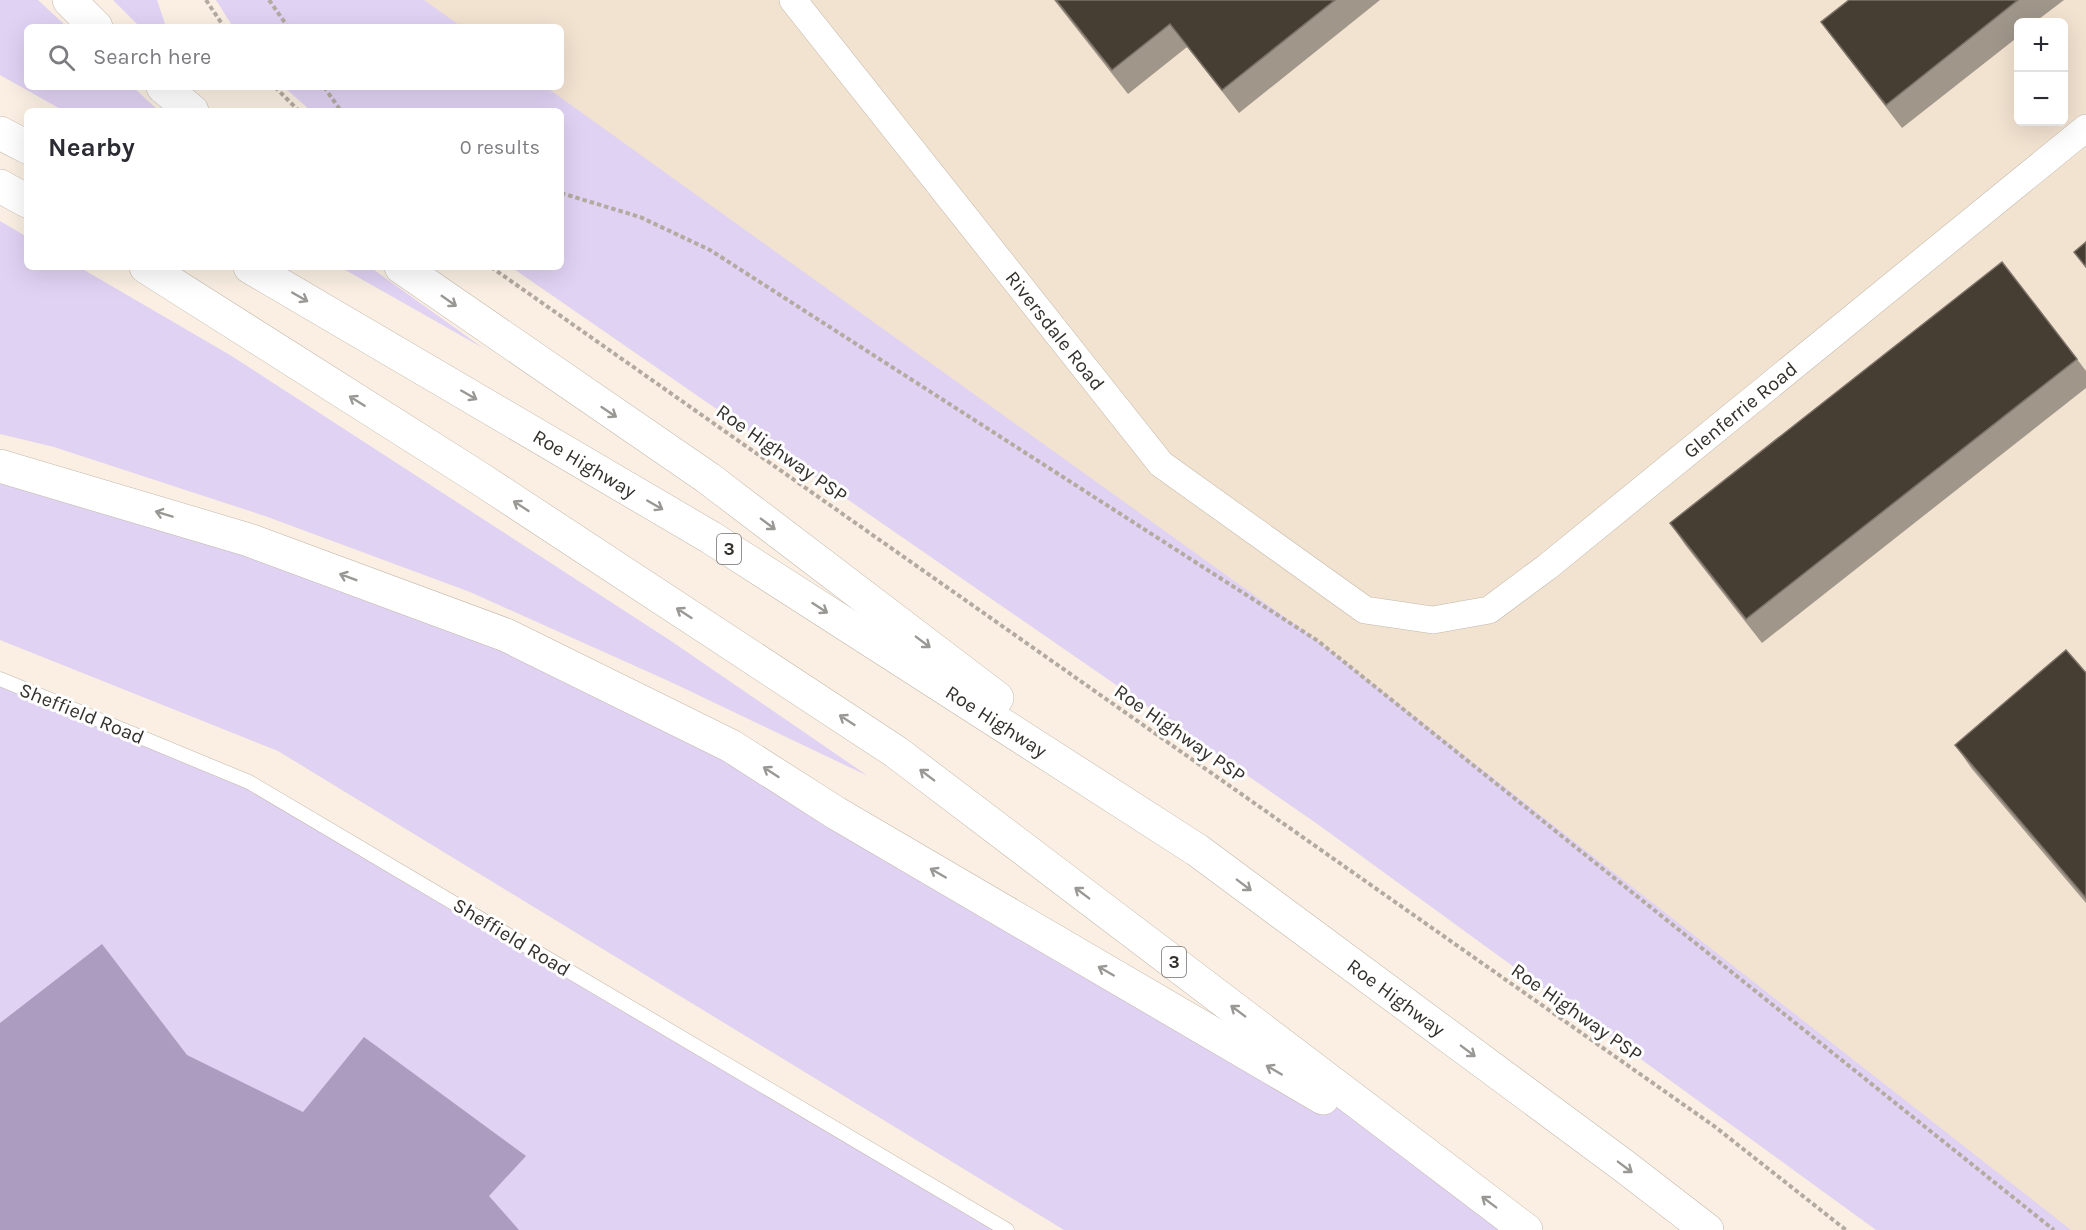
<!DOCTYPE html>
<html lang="en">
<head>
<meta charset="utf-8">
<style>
	body { margin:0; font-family:Karla,sans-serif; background:#f7f7f7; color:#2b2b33 }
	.controls { position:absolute; right:18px; top:18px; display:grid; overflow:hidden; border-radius:9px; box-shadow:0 6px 24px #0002 }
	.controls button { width:54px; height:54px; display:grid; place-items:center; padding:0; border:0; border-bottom:2px solid #e1e1e2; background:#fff; color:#2b2b33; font:30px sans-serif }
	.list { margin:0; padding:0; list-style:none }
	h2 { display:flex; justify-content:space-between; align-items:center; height:78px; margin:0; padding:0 24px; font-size:26px }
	h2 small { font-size:20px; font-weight:400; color:#7c7c81 }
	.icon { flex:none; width:33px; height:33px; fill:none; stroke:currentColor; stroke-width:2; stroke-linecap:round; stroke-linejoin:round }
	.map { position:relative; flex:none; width:2086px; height:1230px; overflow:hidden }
	.search { position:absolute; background:#fff; box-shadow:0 6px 24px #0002; left:24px; top:24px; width:540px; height:66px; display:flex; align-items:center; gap:15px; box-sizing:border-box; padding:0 21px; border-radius:9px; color:#7c7c81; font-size:22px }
	.panel { position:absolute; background:#fff; box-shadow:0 6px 24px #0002; left:24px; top:108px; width:540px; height:162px; border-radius:9px }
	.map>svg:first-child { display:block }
	.built { fill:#f2e2d0; fill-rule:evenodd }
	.green { fill:#e0d2f3 }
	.water { fill:#ac9dc0 }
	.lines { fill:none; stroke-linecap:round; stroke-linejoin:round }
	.lane-casing { stroke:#c2b8ab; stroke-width:15 }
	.street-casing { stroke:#c2b8ab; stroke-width:28 }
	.highway-casing { stroke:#c2b8ab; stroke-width:34 }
	.path { stroke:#b3aaa0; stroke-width:4; stroke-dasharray:4.5 3; stroke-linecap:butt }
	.lane { stroke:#fff; stroke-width:14 }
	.street { stroke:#fff; stroke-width:27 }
	.highway { stroke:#fff; stroke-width:33 }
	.wall { fill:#a0968a }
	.building { fill:#463d33; stroke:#7c7268; stroke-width:1.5 }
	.oneway { stroke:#9a9895 }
	.labels { text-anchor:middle; stroke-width:6; stroke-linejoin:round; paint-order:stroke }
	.shield { fill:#fefefe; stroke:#716e6a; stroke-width:1.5 }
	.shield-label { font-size:18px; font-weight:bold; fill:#34302b }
	.street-label { font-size:20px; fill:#34302b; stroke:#fefefe }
</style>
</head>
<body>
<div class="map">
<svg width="2086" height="1230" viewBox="0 0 2086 1230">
	<rect width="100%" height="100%" fill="#faefe2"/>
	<path class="built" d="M 424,0 L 2086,0 L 2086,1230 L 2031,1230 L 538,87 L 561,87 L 561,27 L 459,27 ZM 2018,22 L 2064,22 L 2064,122 L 2018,122 Z"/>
	<g class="green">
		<path d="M 0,0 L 38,0 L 67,27 L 27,27 L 27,87 L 133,87 L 159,111 L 64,111 L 0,75 Z"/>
		<path d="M 113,0 L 157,0 L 166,27 L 140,27 Z"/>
		<path d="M 216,0 L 424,0 L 462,27 L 233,27 Z"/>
		<path d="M 284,87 L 546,87 L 1318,641 L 2071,1230 L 1876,1230 L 1316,823 L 511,267 L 561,267 L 561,111 L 311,111 Z"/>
		<path d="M 0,221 L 27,237 L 27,267 L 79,267 L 230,355 L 671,641 L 868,776 L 673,683 L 470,592 L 265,516 L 54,447 L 0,434 Z"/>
		<path d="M 340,267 L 370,267 L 483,348 Z"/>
		<path d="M 0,466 L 620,690 L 1452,1173 L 1526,1230 L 1064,1230 L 278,751 L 0,640 Z"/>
		<path d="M 0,679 L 249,782 L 1007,1230 L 0,1230 Z"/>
	</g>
	<path class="water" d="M 102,944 L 187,1055 L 303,1112 L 364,1037 L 526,1156 L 489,1196 L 519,1230 L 0,1230 L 0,1023 Z"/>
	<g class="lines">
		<defs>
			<path id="lane" d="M 0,679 L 249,782 L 1007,1230"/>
			<g id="street">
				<path id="s1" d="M 793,0 L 1161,464 L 1365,610 L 1433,620 L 1489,610 L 1547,567 L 2086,128"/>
			</g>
			<g id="highway">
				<path d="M 69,0 L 96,27"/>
				<path d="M 163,87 L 192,111"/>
				<path d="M 0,133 L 27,147"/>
				<path d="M 0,186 L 27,201"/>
				<path d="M 146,267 L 479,478 L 896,752 L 1526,1230"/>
				<path id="s2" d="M 250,267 L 710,537 L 1197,850 L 1624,1166 L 1707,1230"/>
				<path d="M 401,267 L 708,478 L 997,698"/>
				<path d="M 0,466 L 249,540 L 506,635 L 731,746 L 836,813 L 1323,1098"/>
			</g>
		</defs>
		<use href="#lane" class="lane-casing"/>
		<use href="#street" class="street-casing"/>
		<use href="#highway" class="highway-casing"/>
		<g class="path">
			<path d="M 206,0 L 224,27"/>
			<path d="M 269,0 L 288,27"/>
			<path d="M 275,87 L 299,111"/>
			<path d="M 324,87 L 341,111"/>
			<path d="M 561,193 L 640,217 L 710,250 L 1318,641 L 2054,1230"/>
			<path d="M 491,267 L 1714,1126 L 1846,1230"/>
		</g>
		<use href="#lane" class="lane"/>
		<use href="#street" class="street"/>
		<use href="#highway" class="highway"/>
	</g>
	<g class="wall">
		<path d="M 1054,0 L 1380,0 L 1239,113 L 1187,47 L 1128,94 Z"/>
		<path d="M 1849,0 L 2064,0 L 2035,22 L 2019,22 L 2019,36 L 1902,128 L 1838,45 L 1821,22 Z"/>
		<path d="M 2077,359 L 2086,371 L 2086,388 L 1762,643 L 1686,546 L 1670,523 Z"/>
		<path d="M 2086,673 L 2086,903 L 1972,769 L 1955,745 Z"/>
	</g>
	<g class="building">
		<path d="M 1056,0 L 1335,0 L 1222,90 L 1170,24 L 1112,70 Z"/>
		<path d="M 1849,0 L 2018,0 L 1886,105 L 1821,22 Z"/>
		<path d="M 2086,242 L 2086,267 L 2074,252 Z"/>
		<path d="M 2002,262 L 2077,359 L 1746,619 L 1670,523 Z"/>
		<path d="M 2066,650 L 2086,673 L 2086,898 L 1955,745 Z"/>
	</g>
	<defs><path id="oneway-shaft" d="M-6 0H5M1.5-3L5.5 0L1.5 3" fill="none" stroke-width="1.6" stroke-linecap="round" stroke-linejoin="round" transform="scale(1.5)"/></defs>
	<g class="oneway">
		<use href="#oneway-shaft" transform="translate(300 297) rotate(30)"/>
		<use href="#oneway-shaft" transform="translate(449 301) rotate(35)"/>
		<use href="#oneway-shaft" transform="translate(469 395) rotate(30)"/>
		<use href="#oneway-shaft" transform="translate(357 401) rotate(-148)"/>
		<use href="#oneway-shaft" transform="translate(609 412) rotate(34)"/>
		<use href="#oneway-shaft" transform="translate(655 505) rotate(30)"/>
		<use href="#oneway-shaft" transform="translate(521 506) rotate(-147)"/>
		<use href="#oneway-shaft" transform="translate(164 514) rotate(-163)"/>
		<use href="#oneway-shaft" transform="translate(768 524) rotate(37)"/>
		<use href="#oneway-shaft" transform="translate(348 577) rotate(-159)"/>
		<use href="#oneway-shaft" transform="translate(820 608) rotate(33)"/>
		<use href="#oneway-shaft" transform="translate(684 613) rotate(-147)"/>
		<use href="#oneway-shaft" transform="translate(923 642) rotate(37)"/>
		<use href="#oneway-shaft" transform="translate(847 720) rotate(-147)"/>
		<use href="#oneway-shaft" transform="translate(771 772) rotate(-147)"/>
		<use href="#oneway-shaft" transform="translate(927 775) rotate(-143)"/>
		<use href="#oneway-shaft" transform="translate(938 873) rotate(-150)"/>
		<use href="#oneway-shaft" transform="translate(1244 885) rotate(37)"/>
		<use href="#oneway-shaft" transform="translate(1082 893) rotate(-143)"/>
		<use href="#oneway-shaft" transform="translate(1106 971) rotate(-150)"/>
		<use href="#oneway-shaft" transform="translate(1238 1011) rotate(-143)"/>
		<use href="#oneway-shaft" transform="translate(1468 1051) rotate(37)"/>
		<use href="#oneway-shaft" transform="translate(1274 1070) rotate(-150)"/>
		<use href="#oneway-shaft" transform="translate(1625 1167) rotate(37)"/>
		<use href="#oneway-shaft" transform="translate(1489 1202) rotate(-143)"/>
	</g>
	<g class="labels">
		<g class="shield">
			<rect x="717" y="534" width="24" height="30" rx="4.5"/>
			<rect x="1162" y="947" width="24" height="30" rx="4.5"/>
		</g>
		<g class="shield-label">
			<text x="729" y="555">3</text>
			<text x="1174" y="968">3</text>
		</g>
		<g class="street-label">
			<text dy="7" stroke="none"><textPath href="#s1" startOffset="422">Riversdale Road</textPath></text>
			<text dy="7" stroke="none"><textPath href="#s1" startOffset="1290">Glenferrie Road</textPath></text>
			<text transform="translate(782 453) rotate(35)" y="7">Roe Highway PSP</text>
			<text dy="7" stroke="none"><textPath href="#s2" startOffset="388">Roe Highway</textPath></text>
			<text transform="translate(82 713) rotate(22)" y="7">Sheffield Road</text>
			<text dy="7" stroke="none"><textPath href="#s2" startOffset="874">Roe Highway</textPath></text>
			<text transform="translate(1180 733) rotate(35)" y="7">Roe Highway PSP</text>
			<text transform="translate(512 937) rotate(31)" y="7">Sheffield Road</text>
			<text dy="7" stroke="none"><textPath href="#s2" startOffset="1360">Roe Highway</textPath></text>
			<text transform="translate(1577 1012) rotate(35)" y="7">Roe Highway PSP</text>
		</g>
	</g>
</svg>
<div class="controls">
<button>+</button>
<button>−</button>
</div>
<div class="search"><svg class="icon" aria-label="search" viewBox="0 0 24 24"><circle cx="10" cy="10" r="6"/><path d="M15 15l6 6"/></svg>Search here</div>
<section class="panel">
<h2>Nearby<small>0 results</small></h2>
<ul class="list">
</ul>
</section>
</div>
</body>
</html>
